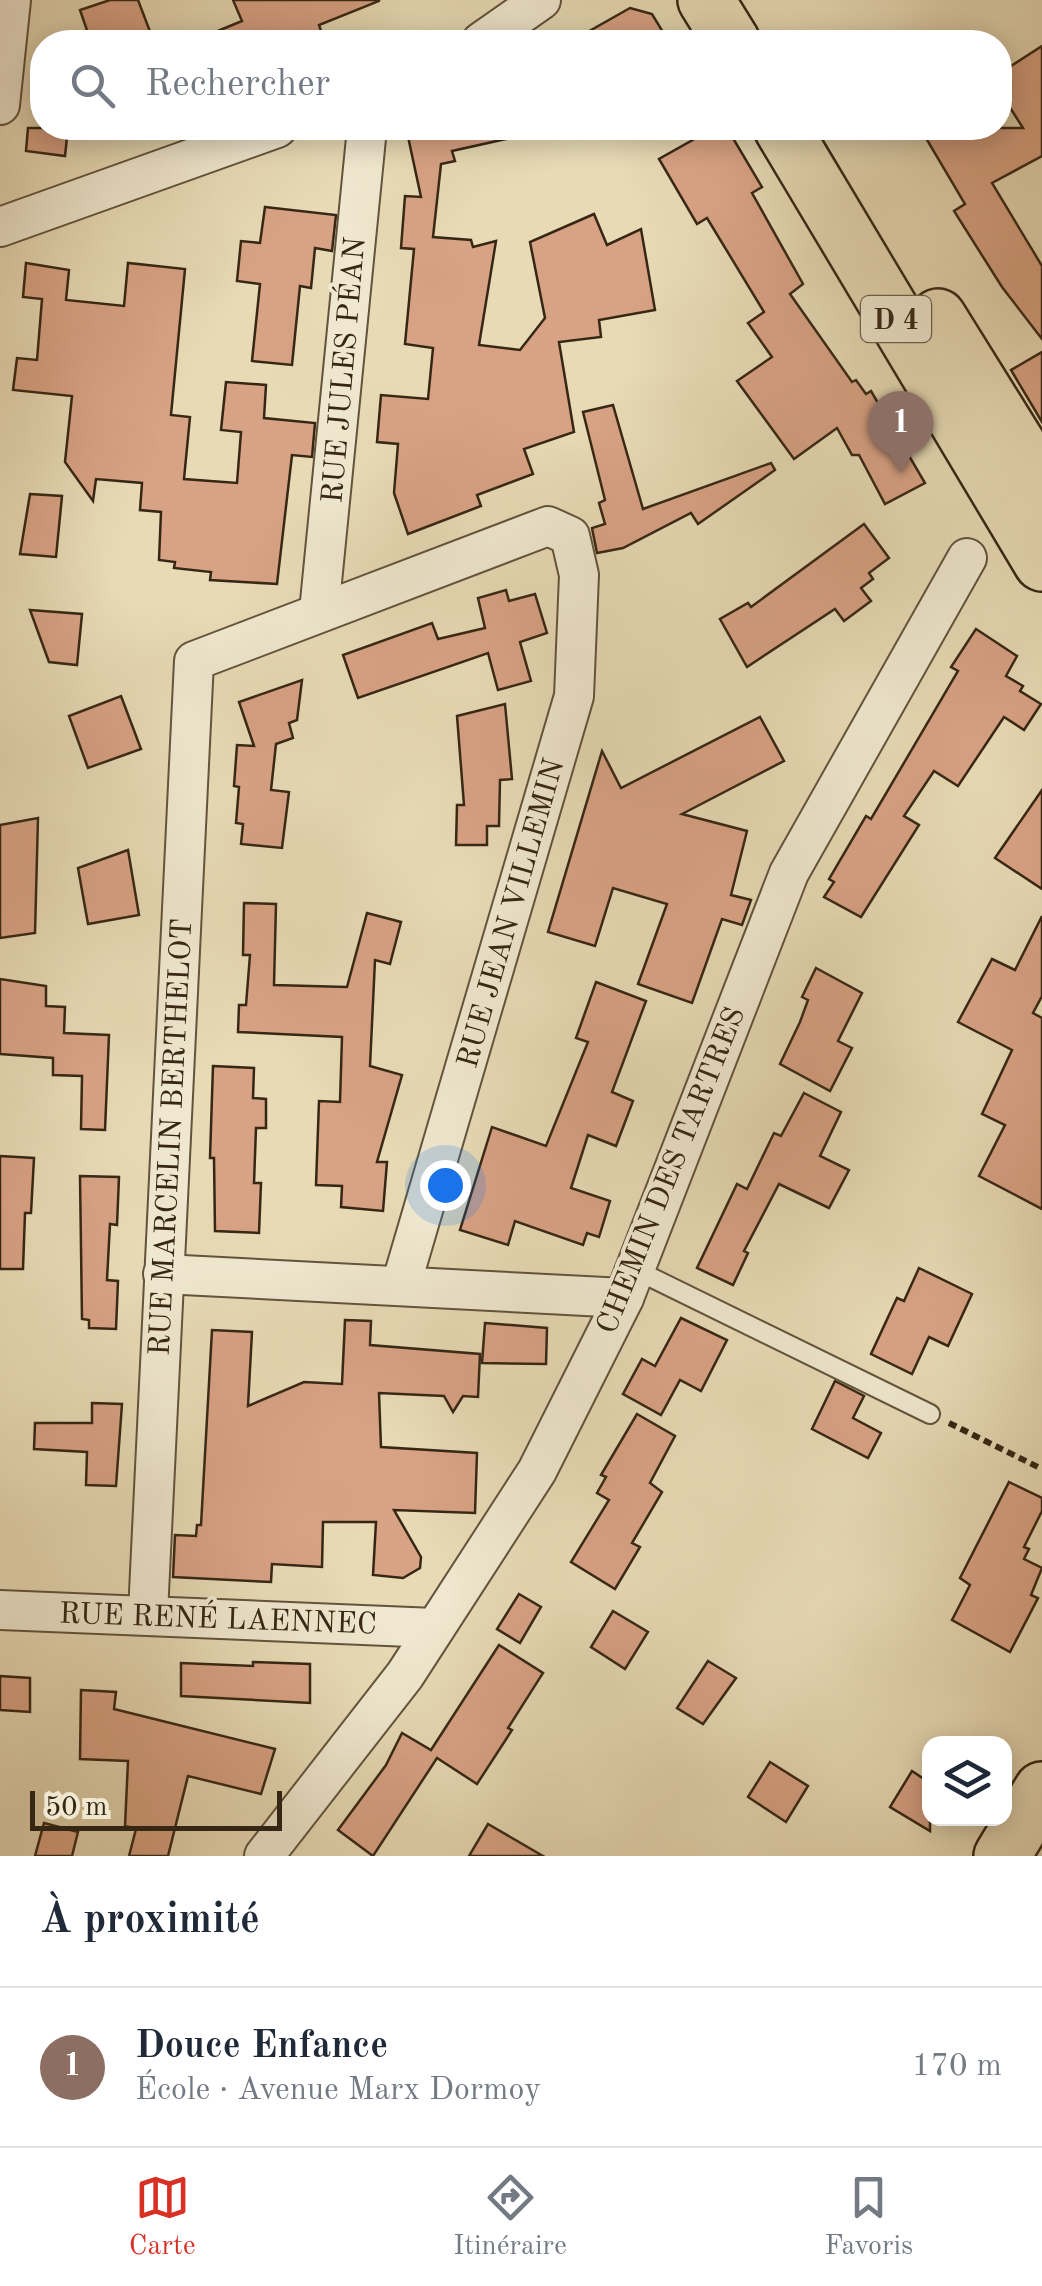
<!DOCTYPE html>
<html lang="fr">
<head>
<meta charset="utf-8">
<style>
	body { margin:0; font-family:"Old Standard TT",serif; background:#f6f6f7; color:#1f2937 }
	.controls { position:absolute; right:30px; bottom:30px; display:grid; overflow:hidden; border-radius:20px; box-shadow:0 5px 25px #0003 }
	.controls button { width:90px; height:90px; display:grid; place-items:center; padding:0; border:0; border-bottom:2px solid #e0e1e3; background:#fff; color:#1f2937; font:50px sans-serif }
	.scale { position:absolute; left:30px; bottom:25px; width:252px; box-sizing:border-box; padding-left:10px; border:5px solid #362714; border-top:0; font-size:28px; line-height:35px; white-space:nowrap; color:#362714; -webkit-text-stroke:8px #efe7cf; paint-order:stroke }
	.you { position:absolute; left:445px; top:1185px; width:35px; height:35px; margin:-25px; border:8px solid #fff; border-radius:50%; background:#1a73e8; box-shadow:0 0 0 15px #1a73e833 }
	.badge { display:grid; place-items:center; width:65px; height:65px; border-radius:50%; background:#d93025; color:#fff; font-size:32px; font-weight:700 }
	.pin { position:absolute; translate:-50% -82px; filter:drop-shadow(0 2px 5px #0008) }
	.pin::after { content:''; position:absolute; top:52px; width:35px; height:30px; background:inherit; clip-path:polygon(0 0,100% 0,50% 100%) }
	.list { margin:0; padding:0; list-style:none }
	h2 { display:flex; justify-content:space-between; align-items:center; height:130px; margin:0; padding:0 40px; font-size:42px }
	h2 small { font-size:32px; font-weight:400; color:#747a83 }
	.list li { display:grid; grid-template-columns:65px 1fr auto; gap:30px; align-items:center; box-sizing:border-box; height:160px; padding:0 40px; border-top:2px solid #e0e1e3 }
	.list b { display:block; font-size:38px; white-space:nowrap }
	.list p { margin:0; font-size:32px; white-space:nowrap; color:#747a83 }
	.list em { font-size:32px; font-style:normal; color:#747a83 }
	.icon { flex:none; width:55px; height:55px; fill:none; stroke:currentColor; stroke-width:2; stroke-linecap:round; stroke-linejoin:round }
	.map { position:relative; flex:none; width:1042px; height:1856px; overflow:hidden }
	.search { position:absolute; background:#fff; box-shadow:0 5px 25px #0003; left:30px; right:30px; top:30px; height:110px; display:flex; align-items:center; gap:25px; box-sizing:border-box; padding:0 35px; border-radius:40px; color:#747a83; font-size:38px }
	.sheet { height:290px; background:#fff }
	nav { display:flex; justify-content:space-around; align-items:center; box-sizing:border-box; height:140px; border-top:2px solid #e0e1e3; background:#fff; font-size:28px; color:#747a83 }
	nav a { display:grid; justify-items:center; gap:5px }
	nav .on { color:#d93025 }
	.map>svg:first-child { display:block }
	.building { fill:#d8a284; stroke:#362714; stroke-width:2.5 }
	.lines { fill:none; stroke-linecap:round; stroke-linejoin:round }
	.service-casing { stroke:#62543c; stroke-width:22 }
	.minor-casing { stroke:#62543c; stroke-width:42 }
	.primary-casing { stroke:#362714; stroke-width:60 }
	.path { stroke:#362714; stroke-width:6; stroke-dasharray:8 5; stroke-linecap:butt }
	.service { stroke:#efe7cf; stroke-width:18 }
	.minor { stroke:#efe7cf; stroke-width:38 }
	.primary { stroke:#e7dab5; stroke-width:55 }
	.labels { text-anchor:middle; stroke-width:8; stroke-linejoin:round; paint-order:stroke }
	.shield { fill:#efe7cf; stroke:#6e614c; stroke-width:2.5 }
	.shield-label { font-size:28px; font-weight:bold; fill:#362714 }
	.street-label { font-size:30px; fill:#362714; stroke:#efe7cf }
</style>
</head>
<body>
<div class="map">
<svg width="1042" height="1856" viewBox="0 0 1042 1856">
	<rect width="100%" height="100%" fill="#e7dab5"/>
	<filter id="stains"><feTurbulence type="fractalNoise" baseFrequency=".002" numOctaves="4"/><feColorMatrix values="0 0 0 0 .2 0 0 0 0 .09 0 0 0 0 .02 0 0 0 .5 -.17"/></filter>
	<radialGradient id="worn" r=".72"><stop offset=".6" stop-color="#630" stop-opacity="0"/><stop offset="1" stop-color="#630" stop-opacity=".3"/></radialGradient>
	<g class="building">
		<path d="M 110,0 L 138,0 L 154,42 L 91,42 L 80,10 Z"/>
		<path d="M 233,0 L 379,0 L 379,1 L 319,25 L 321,31 L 292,42 L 191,42 L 242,21 Z"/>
		<path d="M 630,8 L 652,14 L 669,42 L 570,42 Z"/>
		<path d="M 1042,46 L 1042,156 L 992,183 L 1042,266 L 1042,339 L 1002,287 L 954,211 L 965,204 L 920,128 L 1023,128 L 1000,92 L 1000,73 Z"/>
		<path d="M 28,128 L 68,128 L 65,156 L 26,151 Z"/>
		<path d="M 425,128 L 505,128 L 506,139 L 452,151 L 455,161 L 441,164 L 433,237 L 471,240 L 473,247 L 496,241 L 479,345 L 520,350 L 545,318 L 530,242 L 594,214 L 607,245 L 641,229 L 655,310 L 599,320 L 601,337 L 559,342 L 574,432 L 524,449 L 533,474 L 477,495 L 481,506 L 408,534 L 394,493 L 398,444 L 377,442 L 381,395 L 428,399 L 433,348 L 405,344 L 414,249 L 401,248 L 405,196 L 421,197 L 407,132 Z"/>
		<path d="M 714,128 L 727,128 L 762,187 L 752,193 L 803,284 L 790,294 L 852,382 L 856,380 L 866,394 L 871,391 L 925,483 L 885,504 L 859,455 L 852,455 L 837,428 L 794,459 L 737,381 L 772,357 L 748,323 L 764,312 L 707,218 L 697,224 L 659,159 Z"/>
		<path d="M 265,207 L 336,215 L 332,251 L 315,248 L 311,288 L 300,286 L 292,365 L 252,361 L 260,284 L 237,281 L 241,241 L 260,243 Z"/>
		<path d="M 26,263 L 69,270 L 66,300 L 124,306 L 128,263 L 185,269 L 171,415 L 190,417 L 184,479 L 237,483 L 241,432 L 221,430 L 226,382 L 266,385 L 264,418 L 315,423 L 312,457 L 292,455 L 277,584 L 210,580 L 211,572 L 174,568 L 175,562 L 159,560 L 161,512 L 140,510 L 142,483 L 96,479 L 93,501 L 65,462 L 72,396 L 13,390 L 17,358 L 37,360 L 42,299 L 23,297 Z"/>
		<path d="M 1042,352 L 1042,422 L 1011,370 Z"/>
		<path d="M 613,405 L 643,509 L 771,463 L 775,470 L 698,524 L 691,513 L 623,548 L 597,553 L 592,528 L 605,524 L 599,503 L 605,500 L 583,412 Z"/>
		<path d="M 30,494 L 62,496 L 56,557 L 20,554 Z"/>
		<path d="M 864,524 L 889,558 L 869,573 L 873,579 L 861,588 L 871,601 L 844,621 L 835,609 L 747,667 L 720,619 L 748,603 L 751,607 Z"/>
		<path d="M 506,590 L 509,601 L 535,594 L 547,633 L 520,642 L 531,681 L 498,690 L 488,653 L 358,698 L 343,655 L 432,623 L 438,639 L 485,628 L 478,598 Z"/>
		<path d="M 30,610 L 82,614 L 77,665 L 49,662 Z"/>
		<path d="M 976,629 L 1017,656 L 1006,676 L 1023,686 L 1020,691 L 1041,704 L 1024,730 L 1004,717 L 958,786 L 934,771 L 904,816 L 919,825 L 861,917 L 824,897 L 834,882 L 829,879 L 866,816 L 871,819 L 958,671 L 951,667 Z"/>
		<path d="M 302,680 L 297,720 L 289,723 L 293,738 L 276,744 L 271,790 L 289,792 L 282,848 L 241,844 L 243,824 L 236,823 L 239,787 L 234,786 L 237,745 L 254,746 L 239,702 Z"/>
		<path d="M 121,696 L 141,749 L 88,768 L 69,716 Z"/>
		<path d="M 505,704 L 512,779 L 500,780 L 499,826 L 487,826 L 487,845 L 456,845 L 457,805 L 464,805 L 457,716 Z"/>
		<path d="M 760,717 L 784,761 L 682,814 L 747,831 L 731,895 L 751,900 L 742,925 L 722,919 L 692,1003 L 638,984 L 667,904 L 613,888 L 595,946 L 548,932 L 602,751 L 621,788 Z"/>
		<path d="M 1042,790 L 1042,889 L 995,858 Z"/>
		<path d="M 38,818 L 35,933 L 0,938 L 0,825 Z"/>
		<path d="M 128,850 L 139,915 L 88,924 L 78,868 Z"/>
		<path d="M 244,903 L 276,904 L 274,985 L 347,987 L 367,913 L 401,922 L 390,964 L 375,960 L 370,1066 L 402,1075 L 377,1162 L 387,1162 L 383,1211 L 341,1207 L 342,1186 L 316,1185 L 319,1101 L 340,1102 L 342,1037 L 238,1032 L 239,1005 L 246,1005 L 250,955 L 243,955 Z"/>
		<path d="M 1042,916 L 1042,996 L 1033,1013 L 1042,1018 L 1042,1209 L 979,1176 L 1005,1125 L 982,1114 L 1012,1050 L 958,1022 L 992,959 L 1015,970 Z"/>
		<path d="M 816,968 L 862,993 L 838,1041 L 852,1048 L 830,1091 L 780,1064 L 800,1022 L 808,1000 L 802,997 Z"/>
		<path d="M 0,979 L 46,986 L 46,1006 L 65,1007 L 64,1033 L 109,1035 L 105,1130 L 81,1129 L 82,1076 L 53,1075 L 53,1058 L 0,1054 Z"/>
		<path d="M 596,982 L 646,1001 L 612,1092 L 633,1101 L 616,1146 L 588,1135 L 571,1188 L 610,1201 L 599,1237 L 587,1233 L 583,1245 L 515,1221 L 508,1245 L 460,1230 L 492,1127 L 546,1146 L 588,1042 L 576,1038 Z"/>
		<path d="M 213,1066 L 254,1068 L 253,1098 L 266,1099 L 266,1128 L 256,1128 L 254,1183 L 261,1183 L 259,1233 L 215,1231 L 214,1158 L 210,1158 Z"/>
		<path d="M 804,1093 L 841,1112 L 820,1156 L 849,1170 L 829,1208 L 779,1184 L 744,1251 L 748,1253 L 733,1285 L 697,1268 L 737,1184 L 747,1189 L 774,1133 L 781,1136 Z"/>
		<path d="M 0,1156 L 34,1158 L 31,1213 L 25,1213 L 23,1269 L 0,1269 Z"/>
		<path d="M 80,1176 L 119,1177 L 117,1225 L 110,1224 L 107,1280 L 118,1281 L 116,1329 L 89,1328 L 89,1320 L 82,1319 Z"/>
		<path d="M 919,1268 L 972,1294 L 948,1346 L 929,1337 L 912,1374 L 871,1354 L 897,1298 L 904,1301 Z"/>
		<path d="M 681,1318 L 727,1340 L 701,1391 L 680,1380 L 661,1415 L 623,1394 L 642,1359 L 655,1366 Z"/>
		<path d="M 345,1320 L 371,1321 L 370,1345 L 480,1354 L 478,1397 L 463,1396 L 453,1412 L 444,1396 L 379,1393 L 381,1447 L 477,1453 L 475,1513 L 394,1510 L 421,1557 L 420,1568 L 403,1578 L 373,1575 L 376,1522 L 323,1522 L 322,1567 L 272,1564 L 271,1582 L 173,1577 L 175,1535 L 196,1536 L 197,1525 L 201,1525 L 212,1330 L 252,1332 L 248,1406 L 304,1382 L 342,1384 Z"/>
		<path d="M 485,1323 L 547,1328 L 546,1364 L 482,1363 Z"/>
		<path d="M 835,1381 L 864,1396 L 853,1418 L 881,1433 L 868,1458 L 812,1429 Z"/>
		<path d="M 92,1403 L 122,1404 L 116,1486 L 86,1485 L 87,1452 L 34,1449 L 35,1423 L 92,1423 Z"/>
		<path d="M 637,1414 L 675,1436 L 650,1483 L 662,1492 L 632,1543 L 640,1547 L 615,1589 L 571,1562 L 609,1500 L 597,1493 L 606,1477 L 601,1475 Z"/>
		<path d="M 1009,1482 L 1042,1498 L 1042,1511 L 1024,1547 L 1029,1549 L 1024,1559 L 1042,1568 L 1031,1595 L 1038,1598 L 1010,1652 L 952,1620 L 970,1585 L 960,1578 Z"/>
		<path d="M 519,1594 L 541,1607 L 520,1643 L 497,1629 Z"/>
		<path d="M 613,1611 L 648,1632 L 625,1669 L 591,1647 Z"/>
		<path d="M 499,1645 L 543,1673 L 508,1728 L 512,1730 L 477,1784 L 437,1758 L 373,1856 L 338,1830 L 386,1765 L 402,1733 L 431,1750 Z"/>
		<path d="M 708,1661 L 736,1678 L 703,1724 L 677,1708 Z"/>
		<path d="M 253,1662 L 310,1664 L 310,1703 L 181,1696 L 181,1663 L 253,1666 Z"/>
		<path d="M 0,1676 L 30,1678 L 30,1712 L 0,1710 Z"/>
		<path d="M 81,1690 L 116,1692 L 114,1709 L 275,1749 L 261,1794 L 188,1776 L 168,1856 L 129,1856 L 136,1829 L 125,1826 L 128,1761 L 80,1759 Z"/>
		<path d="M 770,1762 L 808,1786 L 786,1822 L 748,1797 Z"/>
		<path d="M 912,1771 L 930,1783 L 930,1831 L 890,1807 Z"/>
		<path d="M 44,1823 L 78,1832 L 72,1856 L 35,1856 Z"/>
		<path d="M 488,1824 L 543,1856 L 469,1856 Z"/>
	</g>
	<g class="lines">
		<defs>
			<path id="service" d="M 636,1270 L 930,1414"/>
			<g id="minor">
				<path d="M 481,42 L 541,0"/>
				<path d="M 0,105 L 11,0"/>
				<path d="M 0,227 L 277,128"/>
				<path d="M 319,612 L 367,128"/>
				<path d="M 163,1274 L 624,1298"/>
				<path d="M 0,1610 L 435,1628"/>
				<path d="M 148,1613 L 194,661 L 548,526 L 570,536 L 579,575 L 574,696 L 401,1285"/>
				<path d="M 264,1856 L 405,1675 L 537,1471 L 624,1298 L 789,873 L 967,558"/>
			</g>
			<g id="primary">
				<path d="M 706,0 L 732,42"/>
				<path d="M 782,128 L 1042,563"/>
				<path d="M 938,317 L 1042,484"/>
				<path d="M 1002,1856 L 1042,1790"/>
			</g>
		</defs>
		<use href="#service" class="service-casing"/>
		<use href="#minor" class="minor-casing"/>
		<use href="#primary" class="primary-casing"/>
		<path class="path" d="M 949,1423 L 1042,1469"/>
		<use href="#service" class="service"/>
		<use href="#minor" class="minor"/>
		<use href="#primary" class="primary"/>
	</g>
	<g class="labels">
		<rect class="shield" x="861" y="296" width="70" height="46" rx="8"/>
		<g class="shield-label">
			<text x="896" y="329">D 4</text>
		</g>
		<g class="street-label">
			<text transform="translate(343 370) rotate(-85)" y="10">RUE JULES PÉAN</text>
			<text transform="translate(510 913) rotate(-74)" y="10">RUE JEAN VILLEMIN</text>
			<text transform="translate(170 1137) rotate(-87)" y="10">RUE MARCELIN BERTHELOT</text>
			<text transform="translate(670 1170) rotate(-68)" y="10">CHEMIN DES TARTRES</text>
			<text transform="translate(218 1618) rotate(2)" y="10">RUE RENÉ LAENNEC</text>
		</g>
	</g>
	<rect width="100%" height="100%" filter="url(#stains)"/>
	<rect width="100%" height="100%" fill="url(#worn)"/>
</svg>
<div class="controls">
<button><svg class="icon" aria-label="layers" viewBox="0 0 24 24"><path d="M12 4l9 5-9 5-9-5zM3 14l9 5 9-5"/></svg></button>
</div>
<div class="scale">50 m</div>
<div class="you"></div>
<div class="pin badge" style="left:901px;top:473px;background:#8d6e63">1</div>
<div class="search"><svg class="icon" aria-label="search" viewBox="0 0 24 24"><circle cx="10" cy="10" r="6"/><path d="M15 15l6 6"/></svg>Rechercher</div>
</div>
<section class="sheet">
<h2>À proximité<small></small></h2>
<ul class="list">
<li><span class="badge" style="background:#8d6e63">1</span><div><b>Douce Enfance</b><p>École · Avenue Marx Dormoy</p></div><em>170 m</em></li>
</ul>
</section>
<nav>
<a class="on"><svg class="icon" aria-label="map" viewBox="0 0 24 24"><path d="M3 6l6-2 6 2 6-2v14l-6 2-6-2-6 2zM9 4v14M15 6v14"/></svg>Carte</a>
<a><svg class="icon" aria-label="directions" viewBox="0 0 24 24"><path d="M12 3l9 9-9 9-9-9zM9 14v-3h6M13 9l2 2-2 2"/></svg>Itinéraire</a>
<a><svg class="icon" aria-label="saved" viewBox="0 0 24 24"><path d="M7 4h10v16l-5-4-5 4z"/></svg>Favoris</a>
</nav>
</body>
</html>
